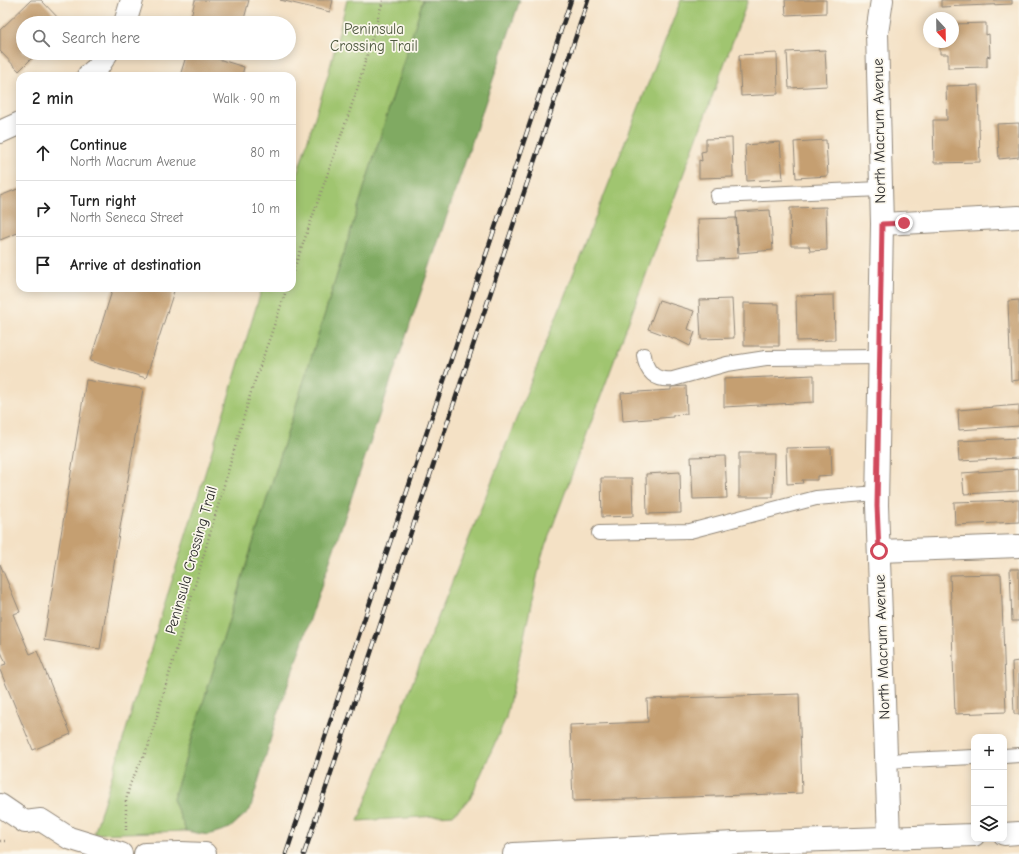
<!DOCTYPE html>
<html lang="en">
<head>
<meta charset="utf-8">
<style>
	body { margin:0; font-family:"Comic Neue",sans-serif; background:#f2f2f2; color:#222 }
	.controls { position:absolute; right:12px; bottom:12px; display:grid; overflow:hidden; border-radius:8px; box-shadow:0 2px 10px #0003 }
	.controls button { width:36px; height:36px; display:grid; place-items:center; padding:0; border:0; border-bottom:1px solid #e0e0e0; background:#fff; color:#222; font:20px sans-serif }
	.compass { position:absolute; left:923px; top:12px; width:36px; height:36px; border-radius:50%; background:#fff; box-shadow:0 2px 10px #0003; rotate:158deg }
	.stop { position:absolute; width:12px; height:12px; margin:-9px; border:3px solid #d1495b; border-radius:50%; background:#fff }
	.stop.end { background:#d1495b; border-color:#fff; box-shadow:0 1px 4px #0008 }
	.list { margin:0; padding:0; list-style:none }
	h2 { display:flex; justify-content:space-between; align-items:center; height:52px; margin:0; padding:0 16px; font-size:17px }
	h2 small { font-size:13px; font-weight:400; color:#767676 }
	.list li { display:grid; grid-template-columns:26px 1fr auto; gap:12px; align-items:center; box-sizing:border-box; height:56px; padding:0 16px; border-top:1px solid #e0e0e0 }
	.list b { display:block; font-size:15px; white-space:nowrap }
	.list p { margin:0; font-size:13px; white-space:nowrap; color:#767676 }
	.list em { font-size:13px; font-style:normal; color:#767676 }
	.icon { flex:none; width:22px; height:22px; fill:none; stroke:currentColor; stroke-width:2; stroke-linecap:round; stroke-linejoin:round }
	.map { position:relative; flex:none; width:1019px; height:854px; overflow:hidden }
	.search { position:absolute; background:#fff; box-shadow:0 2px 10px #0003; left:16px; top:16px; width:280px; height:44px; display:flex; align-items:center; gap:10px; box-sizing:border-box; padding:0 14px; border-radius:22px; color:#767676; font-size:15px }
	.panel { position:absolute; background:#fff; box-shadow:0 2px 10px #0003; left:16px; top:72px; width:280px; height:220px; border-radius:12px }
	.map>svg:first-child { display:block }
	.green { fill:#a0c56f; stroke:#66784d }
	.forest { fill:#80aa62; stroke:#566a46 }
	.building { fill:#c59f71 }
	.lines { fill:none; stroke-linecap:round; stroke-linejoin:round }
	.service-casing { stroke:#908678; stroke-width:16 }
	.minor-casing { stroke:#908678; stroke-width:24 }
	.tertiary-casing { stroke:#908678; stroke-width:24 }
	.path { stroke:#908678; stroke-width:2.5; stroke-dasharray:1 3; stroke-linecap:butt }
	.service { stroke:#fff; stroke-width:14 }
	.minor { stroke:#fff; stroke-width:22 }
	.tertiary { stroke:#fff; stroke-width:22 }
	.rail-casing { stroke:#2b2b2b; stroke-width:4.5 }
	.rail { stroke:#fbf7ec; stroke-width:3; stroke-dasharray:9; stroke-linecap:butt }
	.route { stroke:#d1495b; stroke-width:5 }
	.labels { text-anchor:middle; stroke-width:3.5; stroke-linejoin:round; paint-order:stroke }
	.park-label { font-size:15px; fill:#4e593f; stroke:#fbf7ec }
	.street-label { font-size:15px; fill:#2b2b2b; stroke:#fbf7ec }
</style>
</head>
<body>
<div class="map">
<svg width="1019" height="854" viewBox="0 0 1019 854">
	<rect width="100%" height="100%" fill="#fbf7ec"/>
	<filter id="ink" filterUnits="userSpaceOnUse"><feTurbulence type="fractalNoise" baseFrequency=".025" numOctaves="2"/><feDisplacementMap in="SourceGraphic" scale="8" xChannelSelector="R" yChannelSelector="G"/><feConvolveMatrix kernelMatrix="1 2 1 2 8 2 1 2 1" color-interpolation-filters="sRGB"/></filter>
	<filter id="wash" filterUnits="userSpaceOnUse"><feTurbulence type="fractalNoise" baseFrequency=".012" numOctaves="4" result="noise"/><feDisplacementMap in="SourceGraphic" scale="16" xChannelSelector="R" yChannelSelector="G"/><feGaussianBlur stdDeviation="0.9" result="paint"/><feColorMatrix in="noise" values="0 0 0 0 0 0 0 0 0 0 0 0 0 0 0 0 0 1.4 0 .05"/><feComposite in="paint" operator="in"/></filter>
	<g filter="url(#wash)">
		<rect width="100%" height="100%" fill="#f4e1c5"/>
		<g class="green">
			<path d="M 347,0 L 423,0 L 173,799 L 186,831 L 94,834 L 262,288 L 292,288 L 292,191 L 328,75 Z"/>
			<path d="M 681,0 L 748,0 L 542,555 L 506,718 L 470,799 L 453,815 L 358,821 Z"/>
		</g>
		<path class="forest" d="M 423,0 L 520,0 L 277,717 L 250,810 L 230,828 L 208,835 L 186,831 L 173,799 Z"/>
		<g id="blocks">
			<g class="building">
				<path d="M 31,0 L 41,0 L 62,22 L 61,23 L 23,23 L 23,53 L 37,53 L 19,71 L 0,51 L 0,30 Z"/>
				<path d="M 195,0 L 249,0 L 243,23 L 213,23 L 191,17 Z"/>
				<path d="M 280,0 L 333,0 L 330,12 Z"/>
				<path d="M 785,0 L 826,0 L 826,13 L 786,15 Z"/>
				<path d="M 941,0 L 1012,0 L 1012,4 L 941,7 Z"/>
				<path d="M 986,23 L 986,35 L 989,34 L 990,57 L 987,56 L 987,67 L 948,68 L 948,54 L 940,54 L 940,42 L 953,42 L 953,24 Z"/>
				<path d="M 825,50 L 827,86 L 789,88 L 787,52 Z"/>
				<path d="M 187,53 L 199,53 L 244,67 L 242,76 L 180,76 Z"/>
				<path d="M 777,53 L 778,94 L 741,96 L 739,55 Z"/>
				<path d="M 978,85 L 980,162 L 934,163 L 933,120 L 947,120 L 946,86 Z"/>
				<path d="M 1019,123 L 1019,157 L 999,159 L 997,124 Z"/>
				<path d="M 732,138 L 733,177 L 699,178 L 699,160 L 702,161 L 701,152 L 706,151 L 706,139 Z"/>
				<path d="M 826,140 L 828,176 L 796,178 L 794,142 Z"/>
				<path d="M 780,142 L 783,179 L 747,181 L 745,145 Z"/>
				<path d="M 20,188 L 20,232 L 0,240 L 0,196 Z"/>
				<path d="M 826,207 L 827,250 L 810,251 L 809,246 L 791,246 L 790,208 Z"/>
				<path d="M 770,210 L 773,250 L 739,253 L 736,212 Z"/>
				<path d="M 736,218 L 738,258 L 699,260 L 698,219 Z"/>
				<path d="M 113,288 L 175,288 L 146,378 L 90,361 Z"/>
				<path d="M 834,295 L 835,340 L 797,341 L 796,296 Z"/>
				<path d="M 732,299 L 734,338 L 701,339 L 699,300 Z"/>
				<path d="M 659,300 L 694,311 L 688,329 L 695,332 L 690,346 L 678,340 L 648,329 Z"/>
				<path d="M 1019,300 L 1019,380 L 1011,381 L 1008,301 Z"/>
				<path d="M 744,303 L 779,304 L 779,346 L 744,346 Z"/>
				<path d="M 814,375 L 814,402 L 724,407 L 724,379 Z"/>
				<path d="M 86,380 L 143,389 L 100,649 L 44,640 Z"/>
				<path d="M 686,386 L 687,414 L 673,415 L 673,417 L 623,421 L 621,393 L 671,390 L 671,387 Z"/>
				<path d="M 1019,405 L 1019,426 L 959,430 L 958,410 Z"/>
				<path d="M 1019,438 L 1019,458 L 959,461 L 958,441 Z"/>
				<path d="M 831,447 L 832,475 L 817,476 L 817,480 L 802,480 L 803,483 L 787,484 L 786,448 Z"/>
				<path d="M 739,453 L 774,453 L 773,497 L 739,497 Z"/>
				<path d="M 725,456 L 727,498 L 693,499 L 691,457 Z"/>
				<path d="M 1019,469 L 1019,491 L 964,494 L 962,473 Z"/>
				<path d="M 680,472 L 681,513 L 647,514 L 646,474 Z"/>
				<path d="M 601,478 L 632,478 L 633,516 L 602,517 Z"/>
				<path d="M 1019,500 L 1019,522 L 955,525 L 954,502 Z"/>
				<path d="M 0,564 L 20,612 L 13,614 L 30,654 L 37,651 L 71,734 L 33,750 L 0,670 L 0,666 L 6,664 L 0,649 Z"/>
				<path d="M 1010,569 L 1019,569 L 1019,621 L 1012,621 Z"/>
				<path d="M 1001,574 L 1006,712 L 955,714 L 950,575 Z"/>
				<path d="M 1019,661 L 1019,714 L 1014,714 L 1012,662 Z"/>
				<path d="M 799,694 L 802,793 L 573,801 L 570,725 L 648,722 L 647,699 Z"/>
			</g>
		</g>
	</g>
	<g filter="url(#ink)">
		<use href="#blocks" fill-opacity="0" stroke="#908678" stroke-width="1"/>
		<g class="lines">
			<defs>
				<g id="service">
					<path d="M 717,196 L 881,189"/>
					<path d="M 644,355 C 646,372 655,381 673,379 L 727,364 L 766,358 L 880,357"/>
					<path d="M 599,533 L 690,531 L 816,498 L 877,493"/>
					<path d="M 1004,756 L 1019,755"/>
					<path d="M 886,761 L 974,757"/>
				</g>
				<g id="minor">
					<path d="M 882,0 L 877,33 L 882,224 L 877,505 L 889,838"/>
					<path d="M 125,23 L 132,0"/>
					<path d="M 88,76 L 98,67 L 107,53"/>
					<path d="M 0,132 L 20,123"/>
					<path d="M 882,224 L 1019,217"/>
					<path d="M 879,551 L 1019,546"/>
				</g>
				<g id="tertiary">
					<path d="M 0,805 L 25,822 L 41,820 L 69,838 L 121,854"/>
					<path d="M 1004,834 L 1019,833"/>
					<path d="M 145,854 L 181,853 L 205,854"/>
					<path d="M 514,854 L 735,843 L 974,835"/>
				</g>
			</defs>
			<use href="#service" class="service-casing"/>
			<use href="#minor" class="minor-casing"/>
			<use href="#tertiary" class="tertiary-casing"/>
			<g class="path">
				<path d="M 292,275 L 356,93 L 383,0"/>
				<path d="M 126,830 L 126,801 L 130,784 L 148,747 L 251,392 L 287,288"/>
				<path d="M 0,841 L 6,841"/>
			</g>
			<use href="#service" class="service"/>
			<use href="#minor" class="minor"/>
			<use href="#tertiary" class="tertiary"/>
			<defs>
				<g id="rail">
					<path d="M 286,854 L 571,0"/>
					<path d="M 304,854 L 588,0"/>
				</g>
			</defs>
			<use href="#rail" class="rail-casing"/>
			<use href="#rail" class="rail"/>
		</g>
	</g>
	<g class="lines" filter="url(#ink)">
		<path class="route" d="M 879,551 L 877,506 L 882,224 L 904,223"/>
	</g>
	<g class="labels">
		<g class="park-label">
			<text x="374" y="34">Peninsula<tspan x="374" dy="17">Crossing Trail</tspan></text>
		</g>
		<g class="street-label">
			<text transform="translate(879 131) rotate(-91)" y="5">North Macrum Avenue</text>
			<text transform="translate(191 560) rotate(-74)" y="5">Peninsula Crossing Trail</text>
			<text transform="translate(882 647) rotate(-92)" y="5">North Macrum Avenue</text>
		</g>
	</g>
</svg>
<div class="controls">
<button>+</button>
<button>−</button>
<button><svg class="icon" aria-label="layers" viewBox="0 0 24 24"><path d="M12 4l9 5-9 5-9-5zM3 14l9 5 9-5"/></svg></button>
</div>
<svg class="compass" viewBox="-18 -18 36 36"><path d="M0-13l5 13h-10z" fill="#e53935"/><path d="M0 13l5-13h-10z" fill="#767676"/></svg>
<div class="stop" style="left:879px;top:551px"></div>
<div class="stop end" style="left:904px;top:223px"></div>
<div class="search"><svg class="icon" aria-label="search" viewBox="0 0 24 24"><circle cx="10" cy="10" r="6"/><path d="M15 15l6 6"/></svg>Search here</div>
<section class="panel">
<h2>2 min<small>Walk · 90 m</small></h2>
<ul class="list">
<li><svg class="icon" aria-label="ahead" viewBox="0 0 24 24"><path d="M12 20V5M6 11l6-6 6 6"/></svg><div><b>Continue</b><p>North Macrum Avenue</p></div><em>80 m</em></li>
<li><svg class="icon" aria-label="right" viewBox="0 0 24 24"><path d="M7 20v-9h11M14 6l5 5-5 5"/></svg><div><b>Turn right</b><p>North Seneca Street</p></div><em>10 m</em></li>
<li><svg class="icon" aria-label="arrive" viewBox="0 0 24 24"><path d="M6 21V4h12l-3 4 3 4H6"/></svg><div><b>Arrive at destination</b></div></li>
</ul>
</section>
</div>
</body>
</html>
